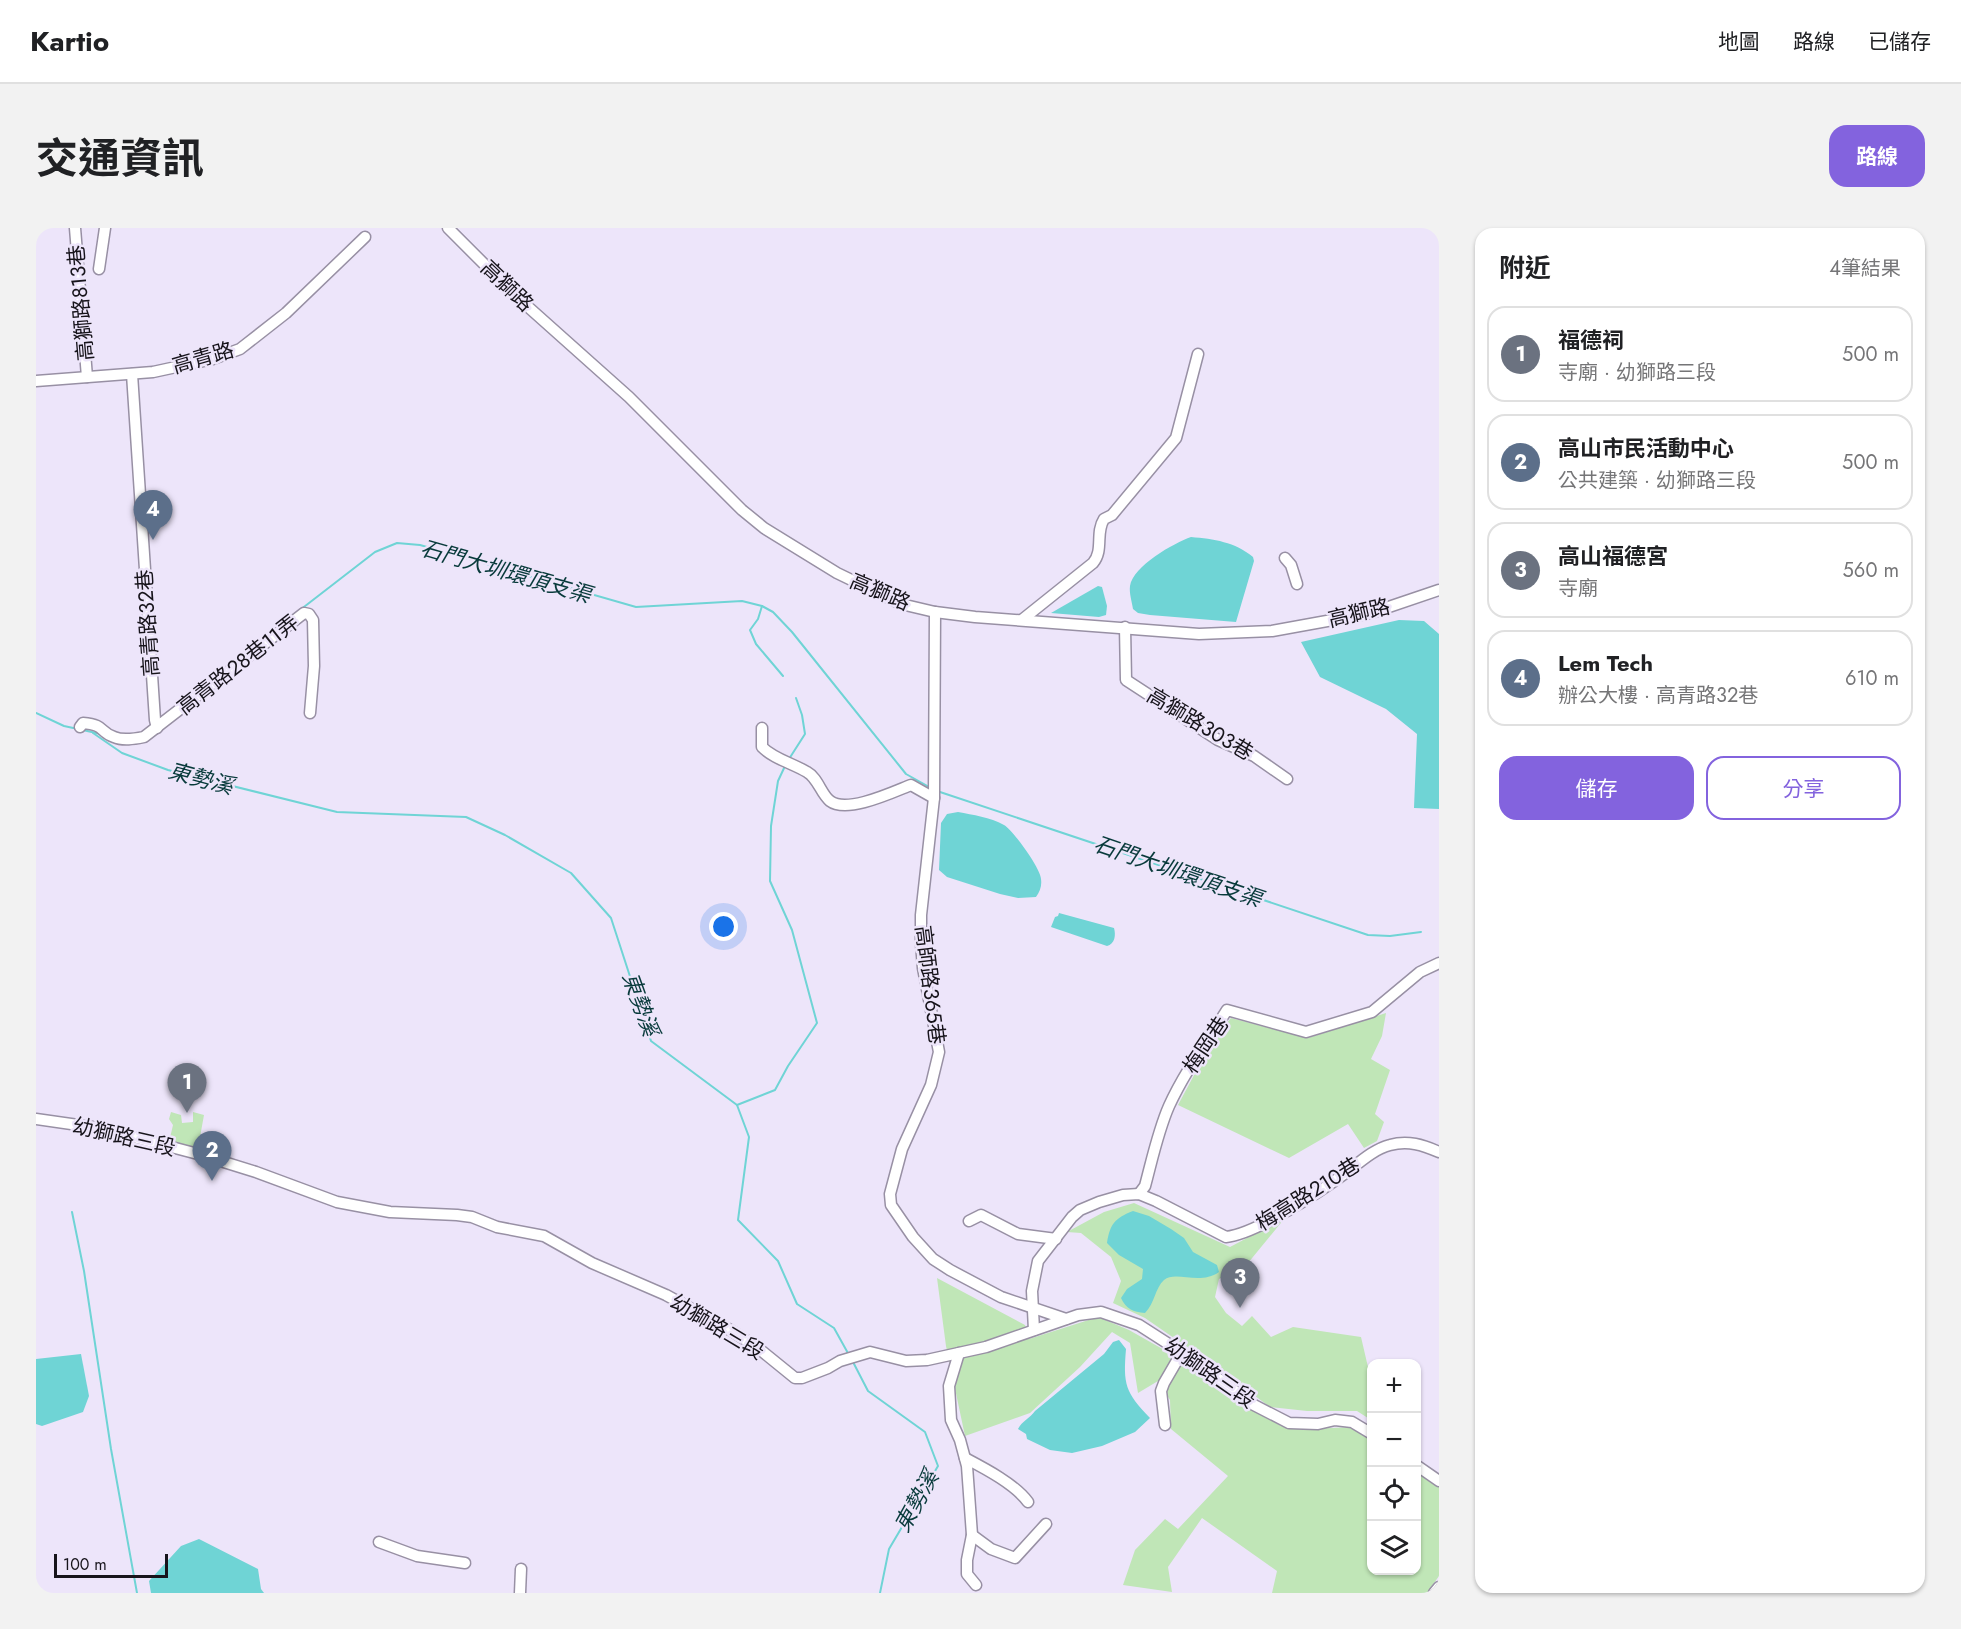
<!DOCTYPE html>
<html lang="zh-TW">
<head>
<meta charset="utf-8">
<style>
	body { margin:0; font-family:Jost,"Noto Sans TC",sans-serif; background:#f2f2f2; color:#202124 }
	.controls { position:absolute; right:18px; bottom:18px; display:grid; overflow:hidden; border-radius:12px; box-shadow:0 2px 4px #0004 }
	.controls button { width:54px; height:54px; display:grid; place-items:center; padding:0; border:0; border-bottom:2px solid #e0e0e0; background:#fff; color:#202124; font:30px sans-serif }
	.scale { position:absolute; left:18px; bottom:15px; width:114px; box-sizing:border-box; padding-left:6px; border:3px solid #17141b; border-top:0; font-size:16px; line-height:21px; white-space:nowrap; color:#17141b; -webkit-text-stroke:4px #ede5fa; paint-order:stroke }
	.you { position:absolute; left:688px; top:699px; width:21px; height:21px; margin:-15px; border:4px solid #fff; border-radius:50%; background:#1a73e8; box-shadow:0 0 0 9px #1a73e833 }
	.badge { display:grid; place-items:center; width:39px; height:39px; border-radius:50%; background:#8363de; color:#fff; font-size:20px; font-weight:700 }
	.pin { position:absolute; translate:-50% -50px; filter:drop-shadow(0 2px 3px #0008) }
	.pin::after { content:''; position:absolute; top:32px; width:21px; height:18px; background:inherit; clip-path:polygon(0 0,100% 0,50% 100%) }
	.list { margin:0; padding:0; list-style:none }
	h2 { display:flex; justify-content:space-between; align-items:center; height:78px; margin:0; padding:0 24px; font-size:26px }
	h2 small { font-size:20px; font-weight:400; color:#757577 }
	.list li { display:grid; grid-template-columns:39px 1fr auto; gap:18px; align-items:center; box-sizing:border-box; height:96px; margin:0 12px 12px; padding:0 12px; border:2px solid #e0e0e0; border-radius:18px }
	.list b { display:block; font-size:22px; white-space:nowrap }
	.list p { margin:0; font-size:20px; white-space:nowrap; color:#757577 }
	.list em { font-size:20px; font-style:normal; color:#757577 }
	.actions { display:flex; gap:12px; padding:18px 24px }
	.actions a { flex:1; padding:14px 0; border:2px solid #8363de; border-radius:18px; text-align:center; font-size:21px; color:#8363de }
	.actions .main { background:#8363de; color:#fff }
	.icon { flex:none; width:33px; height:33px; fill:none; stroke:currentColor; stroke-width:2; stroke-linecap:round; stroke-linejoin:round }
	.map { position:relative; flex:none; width:1403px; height:1365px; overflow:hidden; border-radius:18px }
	header { display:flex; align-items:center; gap:36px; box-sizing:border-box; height:84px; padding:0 30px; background:#fff; border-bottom:2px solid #e0e0e0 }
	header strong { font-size:28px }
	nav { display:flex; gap:33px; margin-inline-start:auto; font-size:21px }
	.intro { display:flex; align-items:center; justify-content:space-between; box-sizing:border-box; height:144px; padding:0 36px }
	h1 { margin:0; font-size:42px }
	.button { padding:15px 27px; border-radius:18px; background:#8363de; color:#fff; font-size:21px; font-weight:700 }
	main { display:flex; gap:36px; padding:0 36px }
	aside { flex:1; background:#fff; border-radius:18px; box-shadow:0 2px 4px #0004 }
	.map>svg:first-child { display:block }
	.green { fill:#c0e6b7 }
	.water { fill:#6fd4d5 }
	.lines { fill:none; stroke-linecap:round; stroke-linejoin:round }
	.stream { stroke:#6fd4d5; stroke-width:2 }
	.minor-casing { stroke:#9890a4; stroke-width:13 }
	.minor { stroke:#fff; stroke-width:10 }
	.labels { text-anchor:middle; stroke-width:5; stroke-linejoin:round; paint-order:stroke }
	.street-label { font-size:21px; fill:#17141b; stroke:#ede5fa }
	.water-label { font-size:22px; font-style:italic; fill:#083a3b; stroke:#ede5fa }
</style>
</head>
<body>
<header>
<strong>Kartio</strong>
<nav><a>地圖</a><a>路線</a><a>已儲存</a></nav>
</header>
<div class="intro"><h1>交通資訊</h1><a class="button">路線</a></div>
<main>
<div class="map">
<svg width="1403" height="1365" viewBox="0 0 1403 1365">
	<rect width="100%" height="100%" fill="#ede5fa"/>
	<g class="green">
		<path d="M 1350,785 L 1346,808 L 1335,831 L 1354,842 L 1339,886 L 1348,894 L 1341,913 L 1328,920 L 1312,896 L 1253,930 L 1142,877 L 1178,810 L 1195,790 L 1272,810 Z"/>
		<path d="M 135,884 L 145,887 L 146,895 L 157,894 L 157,884 L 168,887 L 162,920 L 133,914 L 137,897 L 133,891 Z"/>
		<path d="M 1098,975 L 1194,1019 L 1249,990 L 1212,1035 L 1183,1051 L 1179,1069 L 1190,1085 L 1206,1098 L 1216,1088 L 1235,1109 L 1257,1099 L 1325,1109 L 1335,1152 L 1335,1192 L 1321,1183 L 1271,1183 L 1234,1179 L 1177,1137 L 1109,1090 L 1077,1075 L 1085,1053 L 1075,1029 L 1045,1005 L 1031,1004 L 1068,984 Z"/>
		<path d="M 901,1050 L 989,1097 L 993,1111 L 1062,1089 L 1093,1102 L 1146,1132 L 1195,1169 L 1245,1198 L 1273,1201 L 1316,1199 L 1335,1213 L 1336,1342 L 1380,1342 L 1381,1244 L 1403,1259 L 1403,1348 L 1391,1365 L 1236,1365 L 1241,1343 L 1166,1290 L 1132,1339 L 1136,1364 L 1087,1357 L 1099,1322 L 1129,1291 L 1142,1301 L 1192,1248 L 1135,1201 L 1134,1172 L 1122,1153 L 1102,1165 L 1094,1115 L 1076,1104 L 1044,1139 L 994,1185 L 929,1208 L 910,1118 Z"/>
	</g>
	<g class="water">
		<path d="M 1155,309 C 1178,311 1199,314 1217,329 L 1218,333 L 1200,394 L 1114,387 L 1102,385 L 1097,381 C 1096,374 1093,365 1094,358 C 1097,338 1138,315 1155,309 Z"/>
		<path d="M 1062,358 L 1066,359 L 1071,378 L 1070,387 L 1063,389 L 1015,385 Z"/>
		<path d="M 1363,392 L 1388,393 L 1403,406 L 1403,581 L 1378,580 L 1381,506 L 1350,481 L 1284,449 L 1265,414 Z"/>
		<path d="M 922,584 C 937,587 954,589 968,597 C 977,602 1005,641 1005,651 C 1006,658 1004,663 1000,669 L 982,670 L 964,666 L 911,649 L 903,642 L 905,595 L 911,586 Z"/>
		<path d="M 1023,685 L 1078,700 C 1080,707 1079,716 1071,718 L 1015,699 L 1019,689 L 1022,688 Z"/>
		<path d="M 1097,983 L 1113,988 L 1135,1001 L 1148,1010 L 1157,1024 L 1181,1037 L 1183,1044 C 1163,1058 1140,1042 1128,1052 C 1119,1060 1119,1075 1109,1085 C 1097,1084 1090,1081 1085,1070 L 1091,1061 L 1106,1051 L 1107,1041 L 1083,1027 L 1071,1015 C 1074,996 1079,990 1097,983 Z"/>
		<path d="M 1083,1112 L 1090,1121 C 1087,1156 1089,1164 1114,1190 L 1099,1204 L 1066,1218 L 1036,1225 L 1014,1222 L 991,1211 L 990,1206 L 982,1201 C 986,1193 994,1190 999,1183 L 1068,1126 L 1077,1114 Z"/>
		<path d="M 45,1126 L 53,1168 L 47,1184 L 6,1198 L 0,1196 L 0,1131 Z"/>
		<path d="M 163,1311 L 222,1341 L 225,1361 L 228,1365 L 115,1365 L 113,1353 L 145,1318 Z"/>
	</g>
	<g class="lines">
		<g class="stream">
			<path d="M 726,378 L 722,391 L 714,402 L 720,416 L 747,448"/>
			<path d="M 264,382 L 339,324 L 361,315 L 384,317 L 600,379 L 706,373 L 726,378 L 737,384 L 756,404 L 870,546 L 895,560"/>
			<path d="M 0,485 L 28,498 L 65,506"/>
			<path d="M 57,505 L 86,525 L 132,542 L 301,584 L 430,589 L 469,607 L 535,645 L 575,690 L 615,813 L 701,877 L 713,909 L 702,992 L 742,1033 L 761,1076 L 798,1100 L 813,1127"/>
			<path d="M 753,531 L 769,506 L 766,487 L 760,470"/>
			<path d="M 901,563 L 1332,707 L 1354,708 L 1385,704"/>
			<path d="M 701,877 L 739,862 L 752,838 L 781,795 L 756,702 L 734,653 L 735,598 L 742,553 L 749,538"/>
			<path d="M 36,984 L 48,1043 L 75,1221 L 101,1365"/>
			<path d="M 816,1132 L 832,1163 L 889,1204 L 902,1238 L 853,1321 L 844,1365"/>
		</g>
		<defs>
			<g id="minor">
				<path d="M 39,0 L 51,149"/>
				<path d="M 412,0 L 481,69 L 593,169 L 706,282 L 728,300 L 801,345 L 865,376 L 899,384 L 939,389 L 1163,406 L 1236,403 L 1335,385 L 1403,362"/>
				<path d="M 63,41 L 69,0"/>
				<path d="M 96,146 L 119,492 L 121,500"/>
				<path d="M 0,153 L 117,144 L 177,131 L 204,121 L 250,85 L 329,9"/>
				<path d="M 1249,330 L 1255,337 L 1261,356"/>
				<path d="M 899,384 L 898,570 L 885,687 L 885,715 L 887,740 L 903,824 L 895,857 L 866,921 L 854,966 L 855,977 L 877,1009 L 897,1031 L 914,1042 L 965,1069 L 1030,1091"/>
				<path d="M 987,391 L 1057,335 C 1068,322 1059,305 1068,291 L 1076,287 L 1140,210 L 1162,126"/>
				<path d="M 1089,399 L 1090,452 L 1182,512 L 1218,528 L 1251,551"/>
				<path d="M 44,499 L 47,495 C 70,497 63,504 78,509 C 87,513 98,511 108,509 L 268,385 L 273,386 L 277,392 L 278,438 L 274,485"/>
				<path d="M 726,500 L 726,519 C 738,531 756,535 771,544 C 782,550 785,566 794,573 C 811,586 857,564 875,557 L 898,570"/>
				<path d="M 0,891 L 63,900 L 162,926 L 220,944 L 301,974 L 354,984 L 421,987 L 436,989 L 461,999 L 508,1008 L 556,1035 L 630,1067 L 696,1103 L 722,1120 L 759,1150 L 766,1150 L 792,1140 L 804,1133 L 834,1124 L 870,1133 L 891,1132 L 950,1119 L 1042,1087 L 1065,1084 L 1103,1097 L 1159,1133 L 1216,1176 L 1253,1195 L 1282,1196 L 1299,1192 L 1316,1194 L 1336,1206"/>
				<path d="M 1103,966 L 1109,958 C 1116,932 1122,903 1133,878 C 1149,843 1171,814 1191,782 L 1270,804 L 1336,784 L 1384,744 L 1403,735"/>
				<path d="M 933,993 L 945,987 L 982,1006 L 1020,1011"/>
				<path d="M 998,1102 L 996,1063 L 1002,1033 L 1036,989 L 1044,982 L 1063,974 L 1087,967 L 1103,966 L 1120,973 L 1190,1009 C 1220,1006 1285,963 1311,944 C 1324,934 1338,921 1354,917 C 1372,912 1387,917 1403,924"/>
				<path d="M 923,1125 L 913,1158 L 915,1192 L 924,1212 L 931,1238 L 936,1307 L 931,1332 L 931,1346 L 940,1357"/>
				<path d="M 1129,1197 L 1125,1163 L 1128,1155 L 1146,1124"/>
				<path d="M 929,1230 C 948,1240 979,1256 992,1274"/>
				<path d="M 1380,1237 L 1403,1253"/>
				<path d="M 936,1307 L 955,1321 L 979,1330 L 1010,1296"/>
				<path d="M 343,1314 L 381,1328 L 429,1335"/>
				<path d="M 484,1365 L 485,1341"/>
				<path d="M 1398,1365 L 1403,1359"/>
			</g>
		</defs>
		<use href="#minor" class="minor-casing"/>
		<use href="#minor" class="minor"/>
	</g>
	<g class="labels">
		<g class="street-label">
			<text transform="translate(471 58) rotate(44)" y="7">高獅路</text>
			<text transform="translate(45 75) rotate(-95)" y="7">高獅路813巷</text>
			<text transform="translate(167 130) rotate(-16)" y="7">高青路</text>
			<text transform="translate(844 364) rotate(23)" y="7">高獅路</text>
			<text transform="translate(1323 385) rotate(-13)" y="7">高獅路</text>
			<text transform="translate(112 395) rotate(-94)" y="7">高青路32巷</text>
			<text transform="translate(202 437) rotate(-38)" y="7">高青路28巷11弄</text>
			<text transform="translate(1164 496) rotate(31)" y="7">高獅路303巷</text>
			<text transform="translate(894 757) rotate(83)" y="7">高師路365巷</text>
			<text transform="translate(1170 817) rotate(-56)" y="7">梅岡巷</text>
			<text transform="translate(88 909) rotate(13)" y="7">幼獅路三段</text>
			<text transform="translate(1272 966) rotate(-32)" y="7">梅高路210巷</text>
			<text transform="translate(681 1099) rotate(31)" y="7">幼獅路三段</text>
			<text transform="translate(1174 1145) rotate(35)" y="7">幼獅路三段</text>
		</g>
		<g class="water-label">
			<text transform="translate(470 343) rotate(16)" y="8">石門大圳環頂支渠</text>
			<text transform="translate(165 550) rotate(15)" y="8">東勢溪</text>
			<text transform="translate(1142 643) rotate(19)" y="8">石門大圳環頂支渠</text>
			<text transform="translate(605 776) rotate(70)" y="8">東勢溪</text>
			<text transform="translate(880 1273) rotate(-61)" y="8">東勢溪</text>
		</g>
	</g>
</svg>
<div class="controls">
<button>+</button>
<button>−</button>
<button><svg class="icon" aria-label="locate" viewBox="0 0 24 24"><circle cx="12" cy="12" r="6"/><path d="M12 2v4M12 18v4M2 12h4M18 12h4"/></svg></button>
<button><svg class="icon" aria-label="layers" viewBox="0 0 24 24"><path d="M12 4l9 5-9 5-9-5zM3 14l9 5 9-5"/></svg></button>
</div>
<div class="scale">100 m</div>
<div class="you"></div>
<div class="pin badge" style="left:151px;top:885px;background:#6b7280">1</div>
<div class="pin badge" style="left:176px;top:953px;background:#5c6f8a">2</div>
<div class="pin badge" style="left:1204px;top:1080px;background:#6b7280">3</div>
<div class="pin badge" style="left:117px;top:312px;background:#5c6f8a">4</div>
</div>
<aside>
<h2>附近<small>4筆結果</small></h2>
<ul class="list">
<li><span class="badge" style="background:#6b7280">1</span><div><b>福德祠</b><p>寺廟 · 幼獅路三段</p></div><em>500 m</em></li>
<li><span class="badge" style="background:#5c6f8a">2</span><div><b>高山市民活動中心</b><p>公共建築 · 幼獅路三段</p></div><em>500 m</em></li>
<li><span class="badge" style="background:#6b7280">3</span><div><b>高山福德宮</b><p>寺廟</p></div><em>560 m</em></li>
<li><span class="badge" style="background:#5c6f8a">4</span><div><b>Lem Tech</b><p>辦公大樓 · 高青路32巷</p></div><em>610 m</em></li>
</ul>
<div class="actions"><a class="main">儲存</a><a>分享</a></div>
</aside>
</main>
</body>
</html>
